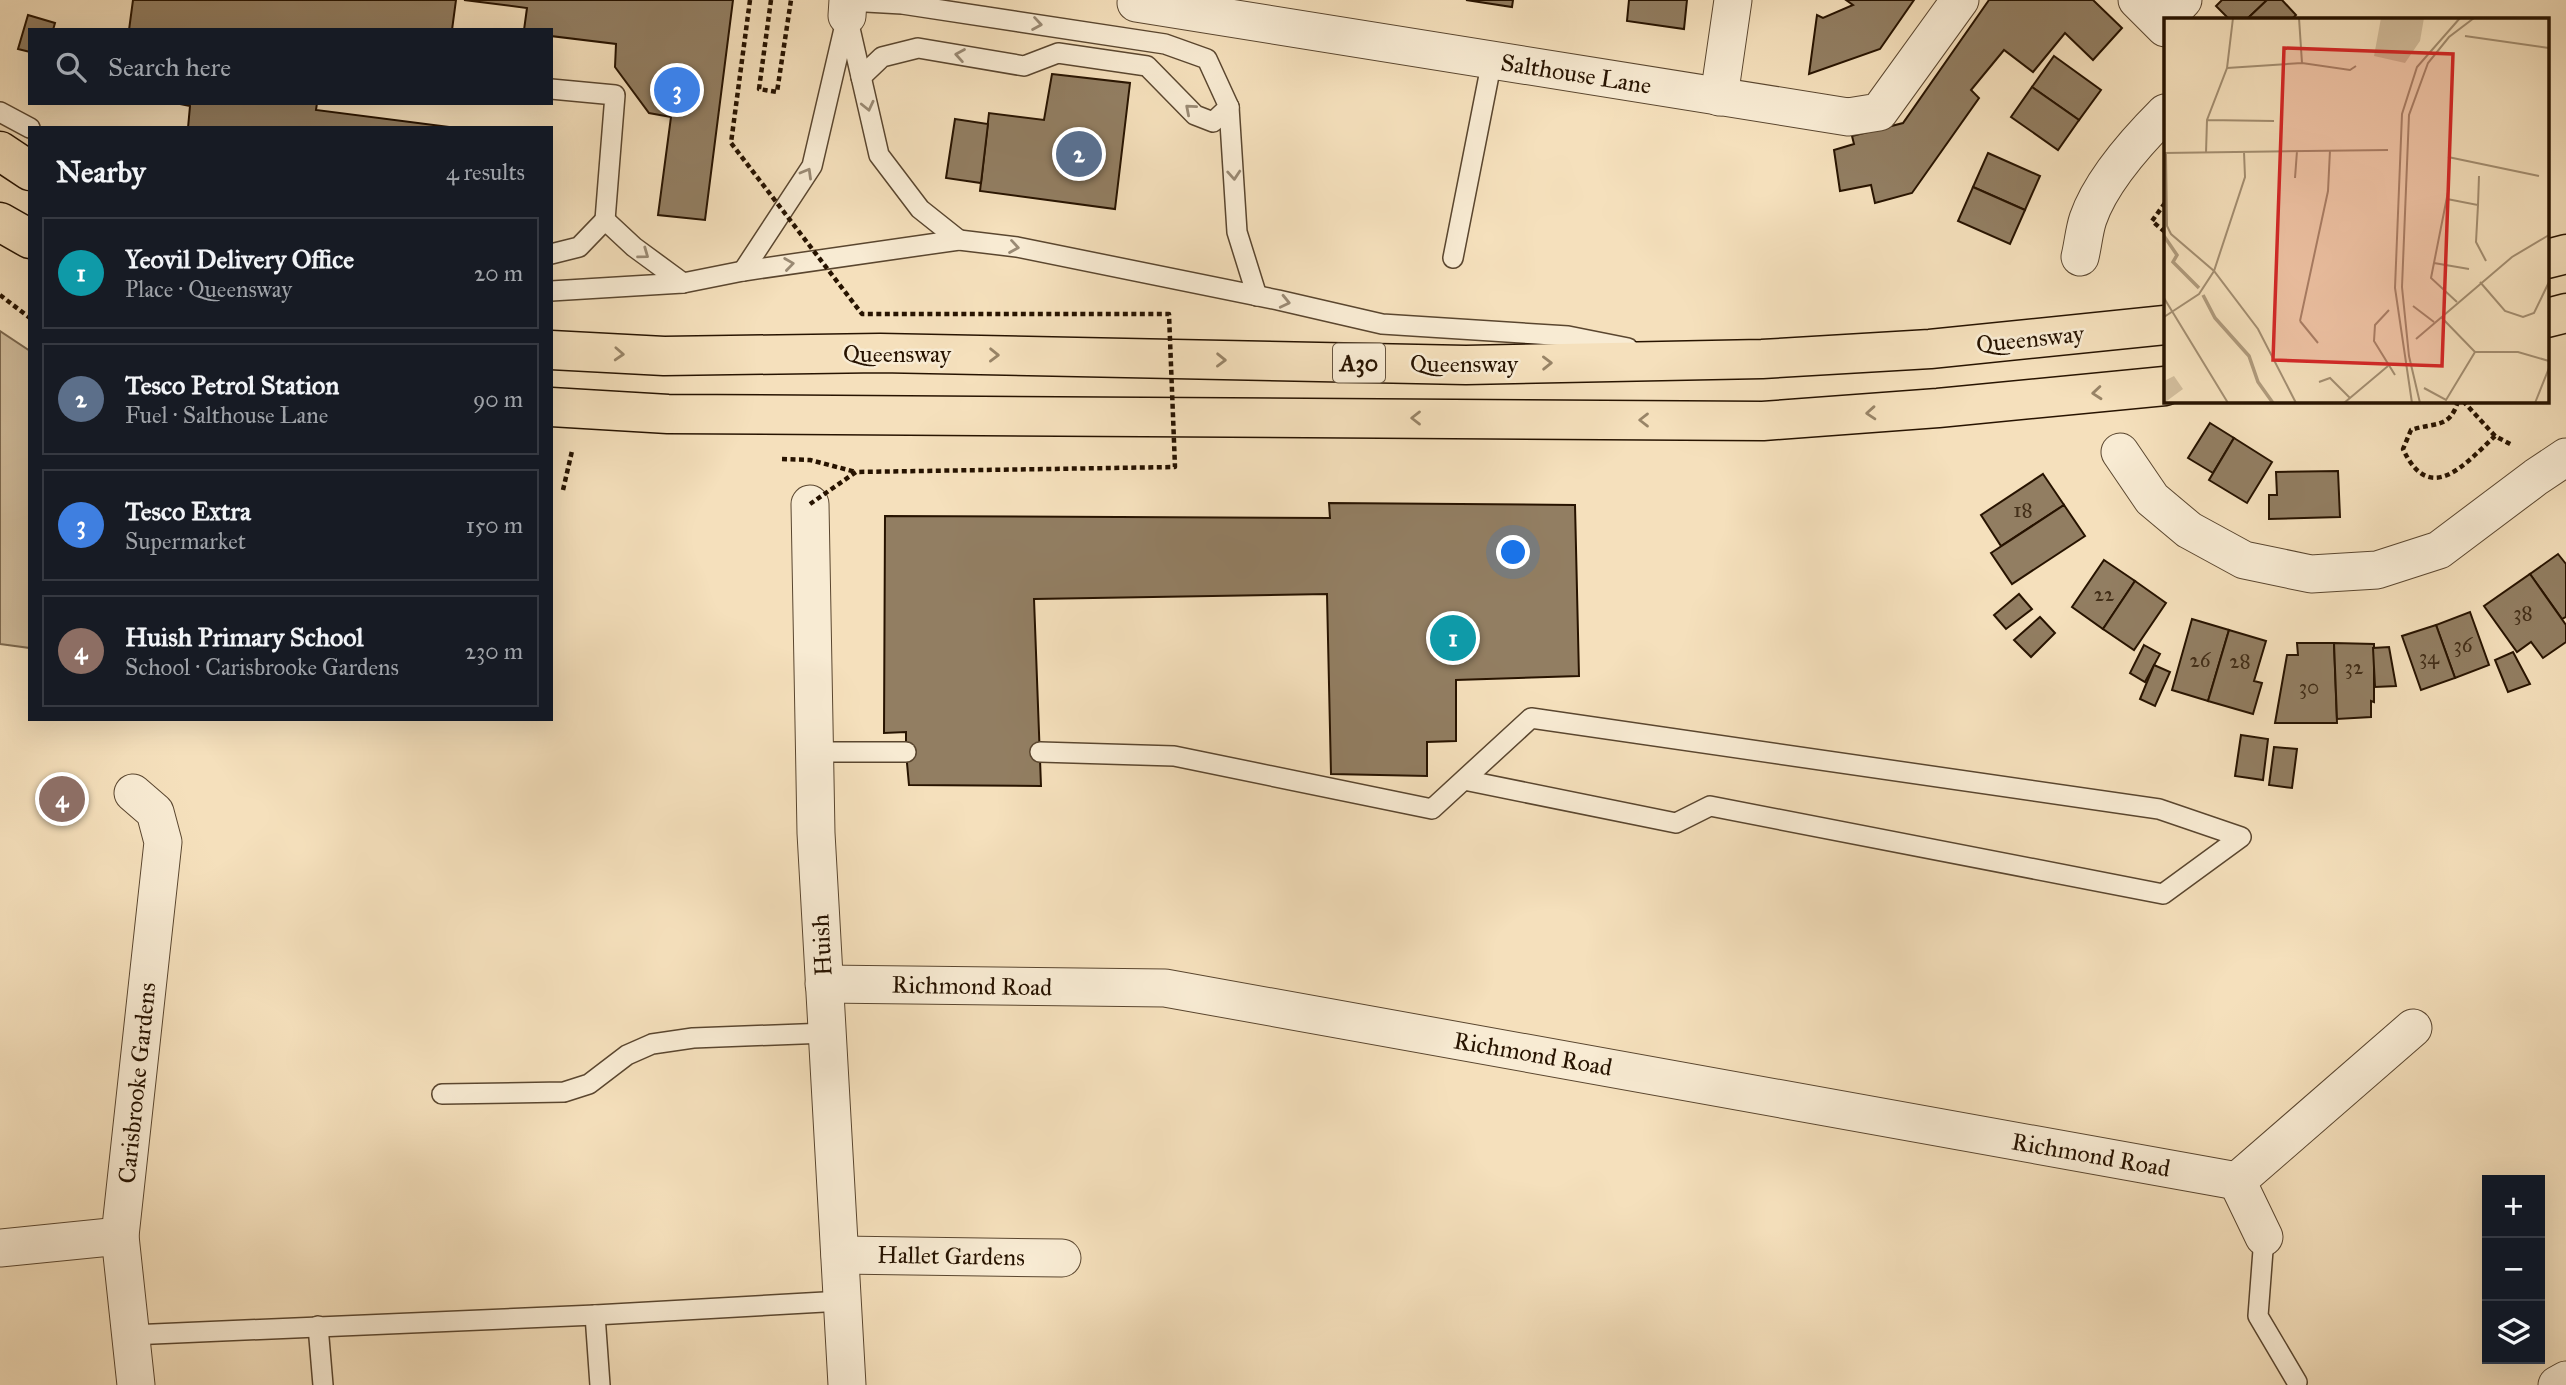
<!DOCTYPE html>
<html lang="en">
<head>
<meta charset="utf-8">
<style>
	body { margin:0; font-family:"IM FELL Great Primer",serif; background:#242831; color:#f1f3f6 }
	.controls { position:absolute; right:21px; bottom:21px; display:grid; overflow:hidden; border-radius:0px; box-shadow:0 7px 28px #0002 }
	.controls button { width:63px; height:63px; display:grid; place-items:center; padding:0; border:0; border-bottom:2px solid #363941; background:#171b24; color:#f1f3f6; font:35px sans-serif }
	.you { position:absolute; left:1514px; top:553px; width:24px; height:24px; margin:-18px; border:5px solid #fff; border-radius:50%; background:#1a73e8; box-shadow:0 0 0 10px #1a73e833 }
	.badge { display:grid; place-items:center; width:46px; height:46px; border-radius:50%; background:#db2777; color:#fff; font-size:23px; font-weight:700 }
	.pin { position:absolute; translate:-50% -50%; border:4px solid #fff; box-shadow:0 2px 7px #0006 }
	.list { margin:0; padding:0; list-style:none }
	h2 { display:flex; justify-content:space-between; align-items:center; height:91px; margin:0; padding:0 28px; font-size:30px }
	h2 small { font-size:23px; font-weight:400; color:#9ea1a6 }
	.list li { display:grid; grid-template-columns:46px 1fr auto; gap:21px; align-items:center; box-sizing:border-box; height:112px; margin:0 14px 14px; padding:0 14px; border:2px solid #363941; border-radius:0px }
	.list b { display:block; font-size:26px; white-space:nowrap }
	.list p { margin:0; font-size:23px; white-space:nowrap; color:#9ea1a6 }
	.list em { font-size:23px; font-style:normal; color:#9ea1a6 }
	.icon { flex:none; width:38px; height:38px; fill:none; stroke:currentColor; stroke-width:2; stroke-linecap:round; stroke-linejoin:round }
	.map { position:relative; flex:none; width:2566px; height:1385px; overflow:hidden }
	.search { position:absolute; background:#171b24; box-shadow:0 7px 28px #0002; left:28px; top:28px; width:525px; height:77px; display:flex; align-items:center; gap:18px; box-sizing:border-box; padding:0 24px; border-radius:0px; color:#9ea1a6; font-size:26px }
	.panel { position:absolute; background:#171b24; box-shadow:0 7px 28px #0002; left:28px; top:126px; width:525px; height:595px; border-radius:0px }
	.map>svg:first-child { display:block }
	.green { fill:#d2bd9c; stroke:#7c684e; stroke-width:2 }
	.building { fill:#927e62; stroke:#271300; stroke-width:2 }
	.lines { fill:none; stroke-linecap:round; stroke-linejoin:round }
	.lane-casing { stroke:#5a462f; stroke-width:22 }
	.street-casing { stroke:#5a462f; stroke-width:39 }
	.highway-casing { stroke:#271300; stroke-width:41 }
	.path { stroke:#271300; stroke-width:4.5; stroke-dasharray:5 3.5; stroke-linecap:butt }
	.lane { stroke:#f8ebd3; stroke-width:19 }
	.street { stroke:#f8ebd3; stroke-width:37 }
	.highway { stroke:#f5e0bc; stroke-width:38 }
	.path-bridge { stroke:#271300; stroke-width:4.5; stroke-dasharray:5 3.5; stroke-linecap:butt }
	.oneway { stroke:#9a8a74 }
	.oneway2 { stroke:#988467 }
	.labels { text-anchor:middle; stroke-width:5; stroke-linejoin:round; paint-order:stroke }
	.number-label { font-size:21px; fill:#422e18 }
	.shield { fill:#f8ebd3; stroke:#66543f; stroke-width:2 }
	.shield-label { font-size:23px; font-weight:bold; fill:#271300 }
	.street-label { font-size:24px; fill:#271300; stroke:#f8ebd3 }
	.inset-river { fill:none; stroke:#af9a7c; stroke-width:3.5 }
	.inset-road { fill:none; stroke:#a38e71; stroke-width:2 }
	.view { fill:#d62828; fill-opacity:0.15; stroke:#d62828; stroke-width:3.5 }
	.inset-edge { fill:none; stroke:#271300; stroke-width:3.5 }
</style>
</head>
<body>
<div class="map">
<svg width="2566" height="1385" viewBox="0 0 2566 1385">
	<rect width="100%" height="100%" fill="#f5e0bc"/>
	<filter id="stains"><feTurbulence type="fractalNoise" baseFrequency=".00286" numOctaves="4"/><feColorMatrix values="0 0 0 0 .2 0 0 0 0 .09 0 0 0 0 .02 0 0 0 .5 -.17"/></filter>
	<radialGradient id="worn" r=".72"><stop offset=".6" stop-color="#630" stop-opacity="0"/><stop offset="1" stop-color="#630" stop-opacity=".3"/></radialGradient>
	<path class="green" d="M 0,331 L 30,351 L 30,648 L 0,644 Z"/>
	<g class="building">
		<path d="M 133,0 L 456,0 L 452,30 L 129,30 Z"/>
		<path d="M 464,0 L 733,0 L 705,220 L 658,215 L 671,117 L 649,113 L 615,67 L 616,44 L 551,36 L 551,30 L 524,30 L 527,8 Z"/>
		<path d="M 1466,0 L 1513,0 L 1512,7 Z"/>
		<path d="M 1629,0 L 1687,0 L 1684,29 L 1627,21 Z"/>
		<path d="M 1846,0 L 1914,0 L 1880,49 L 1809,74 L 1817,15 L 1823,18 L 1853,5 Z"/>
		<path d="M 1989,0 L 2093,0 L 2122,28 L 2093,60 L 2065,33 L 2033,72 L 2004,50 L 1971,90 L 1979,98 L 1912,193 L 1875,203 L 1871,185 L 1840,191 L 1834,150 L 1854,144 L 1852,136 L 1903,123 Z"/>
		<path d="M 2222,0 L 2267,0 L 2247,19 L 2229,19 L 2216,6 Z"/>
		<path d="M 2267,0 L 2282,0 L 2296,15 L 2292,19 L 2247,19 Z"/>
		<path d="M 28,15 L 55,23 L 53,30 L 30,30 L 30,52 L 18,49 Z"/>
		<path d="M 2054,56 L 2101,90 L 2079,120 L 2032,87 Z"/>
		<path d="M 1052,74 L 1130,83 L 1115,209 L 980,191 L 989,113 L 1044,120 Z"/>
		<path d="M 2032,87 L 2079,120 L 2058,150 L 2011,117 Z"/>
		<path d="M 175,103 L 317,103 L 316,110 L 457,128 L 188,128 L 190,106 Z"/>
		<path d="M 955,119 L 988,124 L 981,183 L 946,178 Z"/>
		<path d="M 1988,153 L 2040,176 L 2025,210 L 1973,187 Z"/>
		<path d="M 1973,187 L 2025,210 L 2010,244 L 1958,221 Z"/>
		<path d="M 2210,423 L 2234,438 L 2213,473 L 2188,458 Z"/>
		<path d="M 2234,438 L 2272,462 L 2247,503 L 2209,480 Z"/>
		<path d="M 2338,471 L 2340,517 L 2269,519 L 2269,495 L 2277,495 L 2276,472 Z"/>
		<path d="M 2043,474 L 2064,505 L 2001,546 L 1981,515 Z"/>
		<path d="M 1329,503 L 1575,505 L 1579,676 L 1456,680 L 1456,741 L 1427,742 L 1427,776 L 1331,774 L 1327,594 L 1034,599 L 1041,786 L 909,785 L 906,752 L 906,732 L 884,733 L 885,516 L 1330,518 Z"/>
		<path d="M 2064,505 L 2085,536 L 2012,584 L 1991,553 Z"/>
		<path d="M 2558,554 L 2566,564 L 2566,617 L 2562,619 L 2530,574 Z"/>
		<path d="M 2104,560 L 2135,581 L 2103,629 L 2072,607 Z"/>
		<path d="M 2530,574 L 2566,625 L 2566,642 L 2543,658 L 2531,642 L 2517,652 L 2484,606 Z"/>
		<path d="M 2135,581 L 2166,603 L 2134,650 L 2103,629 Z"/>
		<path d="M 2019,594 L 2032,609 L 2006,629 L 1994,615 Z"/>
		<path d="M 2470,612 L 2489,665 L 2455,678 L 2436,625 Z"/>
		<path d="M 2040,617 L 2055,633 L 2031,657 L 2014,640 Z"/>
		<path d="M 2192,619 L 2229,630 L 2208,701 L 2172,690 Z"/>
		<path d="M 2436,625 L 2455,678 L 2421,690 L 2402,636 Z"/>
		<path d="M 2229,630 L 2266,641 L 2254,681 L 2262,683 L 2253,714 L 2208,701 Z"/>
		<path d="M 2297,643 L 2334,643 L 2337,723 L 2275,723 L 2287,655 L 2298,655 Z"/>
		<path d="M 2334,643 L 2374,644 L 2374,702 L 2371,701 L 2371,717 L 2337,719 Z"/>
		<path d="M 2144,645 L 2160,654 L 2145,682 L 2130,673 Z"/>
		<path d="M 2389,647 L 2396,686 L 2375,687 L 2373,648 Z"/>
		<path d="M 2513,652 L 2530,684 L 2508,692 L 2495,660 Z"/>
		<path d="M 2154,665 L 2170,672 L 2155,706 L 2140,699 Z"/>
		<path d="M 2241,735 L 2268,739 L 2263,780 L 2235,776 Z"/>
		<path d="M 2274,747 L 2297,749 L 2292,788 L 2269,785 Z"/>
	</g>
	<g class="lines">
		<defs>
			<g id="lane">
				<path d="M 848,1 L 902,4 L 1165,44 L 1207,59 L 1229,107 L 1213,122 L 1195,115 L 1147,66 L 1058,53 L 1024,66 L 918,48 L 882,57 L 861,77"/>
				<path d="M 848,20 L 879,155 L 920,209 L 959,240"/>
				<path d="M 551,89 L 615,95 L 605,220"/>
				<path d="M 1229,107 L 1237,232 L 1257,296"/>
				<path d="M 0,112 L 30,128"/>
				<path d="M 551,254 L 579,247 L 605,220 L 634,247 L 683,283"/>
				<path d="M 1453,258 L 1492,60"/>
				<path d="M 743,271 L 812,166 L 847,16"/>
				<path d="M 551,291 L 683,283 L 743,271 L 959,240 L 1017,247 L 1278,300 L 1382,324 L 1568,336 L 1628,348"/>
				<path d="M 814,752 L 906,752"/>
				<path d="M 1040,752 L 1174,756 L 1432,809 L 1531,718 L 2159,809 L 2241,837 L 2163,894 L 1710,806 L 1676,823 L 1464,780"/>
				<path d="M 442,1094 L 564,1092 L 589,1084 L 627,1055 L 652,1044 L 693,1038 L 827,1033"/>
				<path d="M 2264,1237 L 2258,1316 L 2297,1382"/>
				<path d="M 595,1315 L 600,1385"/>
				<path d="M 318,1326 L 323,1385"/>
				<path d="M 131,1335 L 595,1315 L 842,1301"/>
			</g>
			<g id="street">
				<path d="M 2137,0 L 2165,28"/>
				<path d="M 1136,3 L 1848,117 L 1879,112 L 1960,0"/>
				<path d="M 847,16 L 848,0"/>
				<path d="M 2161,23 L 2183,0"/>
				<path d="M 1719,97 L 1733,0"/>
				<path d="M 2080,257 C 2083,245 2084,231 2088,219 C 2101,181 2138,140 2165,113"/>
				<path d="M 2120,452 L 2152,499 L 2189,530 L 2244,560 L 2311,574 L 2377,570 L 2439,550 L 2536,477 L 2566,457"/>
				<path d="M 810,504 L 816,833 L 847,1385"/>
				<path d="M 133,793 L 155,812 L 163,842 L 120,1236 L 136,1385"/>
				<path d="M 824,984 L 1165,988 L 2237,1181"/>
				<path d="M 2237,1181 L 2413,1028"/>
				<path d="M 2237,1181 L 2264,1237"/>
				<path d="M 0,1248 L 120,1236"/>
				<path d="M 840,1255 L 1062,1258"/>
				<path d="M 2557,1385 L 2566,1380"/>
			</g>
			<g id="highway">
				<path d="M 0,151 L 30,171"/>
				<path d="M 0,222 L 30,239"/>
				<path d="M 2547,259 L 2566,254"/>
				<path d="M 2547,318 L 2566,313"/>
				<path d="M 551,350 L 664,356 L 880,353 L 1466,365 L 1762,359 L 1930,349 L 2165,325"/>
				<path d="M 551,407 L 668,414 L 1763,421 L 1938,408 L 2165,386"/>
			</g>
		</defs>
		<use href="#lane" class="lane-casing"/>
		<use href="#street" class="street-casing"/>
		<use href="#highway" class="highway-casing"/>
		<g class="path">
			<path d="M 771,0 L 759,89 L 777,92 L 791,0"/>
			<path d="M 2165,203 L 2152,221 L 2165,232"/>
			<path d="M 0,295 L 30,318"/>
			<path d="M 2458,401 C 2450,429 2435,422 2411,430 L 2403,449 C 2430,507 2465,464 2495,436 L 2512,445"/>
			<path d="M 2463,401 L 2495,436"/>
			<path d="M 782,459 L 810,460 L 856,472"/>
			<path d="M 563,490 L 572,451"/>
		</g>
		<use href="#lane" class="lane"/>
		<use href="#street" class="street"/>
		<use href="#highway" class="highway"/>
		<path class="path-bridge" d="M 750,0 L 731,143 L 862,314 L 1169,314 L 1175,467 L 856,472 L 810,504"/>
	</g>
	<defs><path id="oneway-chevron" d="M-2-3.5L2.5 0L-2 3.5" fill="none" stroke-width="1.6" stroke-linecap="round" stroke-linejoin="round" transform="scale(1.75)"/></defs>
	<g class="oneway">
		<use href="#oneway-chevron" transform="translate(1037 24) rotate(9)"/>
		<use href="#oneway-chevron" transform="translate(960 55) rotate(-170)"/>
		<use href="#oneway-chevron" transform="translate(868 106) rotate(77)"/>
		<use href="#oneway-chevron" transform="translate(1190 109) rotate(-139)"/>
		<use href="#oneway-chevron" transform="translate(807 173) rotate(-60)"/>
		<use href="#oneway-chevron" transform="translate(1234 175) rotate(86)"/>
		<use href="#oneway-chevron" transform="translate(1014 247) rotate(9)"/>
		<use href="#oneway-chevron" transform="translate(644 254) rotate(36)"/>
		<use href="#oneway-chevron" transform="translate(789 264) rotate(-8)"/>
		<use href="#oneway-chevron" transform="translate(1285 302) rotate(13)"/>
	</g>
	<g class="oneway2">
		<use href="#oneway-chevron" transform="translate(619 354) rotate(3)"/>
		<use href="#oneway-chevron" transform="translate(994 355) rotate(1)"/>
		<use href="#oneway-chevron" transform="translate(1221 360) rotate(1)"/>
		<use href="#oneway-chevron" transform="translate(1547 363) rotate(-1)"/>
		<use href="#oneway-chevron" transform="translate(2097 393) rotate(175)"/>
		<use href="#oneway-chevron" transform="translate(1871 413) rotate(176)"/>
		<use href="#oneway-chevron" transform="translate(1416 418) rotate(-180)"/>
		<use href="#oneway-chevron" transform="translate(1644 420) rotate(-180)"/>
	</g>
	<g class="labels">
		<g class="number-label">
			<text x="2023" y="517">18</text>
			<text x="2104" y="601">22</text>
			<text x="2523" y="620">38</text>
			<text x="2463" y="652">36</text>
			<text x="2429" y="664">34</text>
			<text x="2200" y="667">26</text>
			<text x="2240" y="668">28</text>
			<text x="2354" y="674">32</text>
			<text x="2309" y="694">30</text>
		</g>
		<rect class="shield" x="1333" y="343.5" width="52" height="39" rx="5"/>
		<g class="shield-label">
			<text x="1359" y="371">A30</text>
		</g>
		<g class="street-label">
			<text transform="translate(1576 74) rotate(9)" y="8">Salthouse Lane</text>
			<text transform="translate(2030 339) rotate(-6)" y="8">Queensway</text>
			<text x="897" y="362">Queensway</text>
			<text x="1464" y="372">Queensway</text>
			<text transform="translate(822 945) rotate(-93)" y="8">Huish</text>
			<text transform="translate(972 986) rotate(1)" y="8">Richmond Road</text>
			<text transform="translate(1533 1054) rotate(10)" y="8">Richmond Road</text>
			<text transform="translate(137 1083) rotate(-84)" y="8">Carisbrooke Gardens</text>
			<text transform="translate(2091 1155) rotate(10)" y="8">Richmond Road</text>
			<text transform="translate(951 1256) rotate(1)" y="8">Hallet Gardens</text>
		</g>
	</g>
	<g transform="translate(2164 18)">
		<rect width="385" height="385" fill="#f5e0bc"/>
		<path d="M 217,0 L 260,0 L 256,23 L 241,45 L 210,38 ZM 10,358 L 19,371 L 0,385 L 0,363 Z" fill="#d2bd9c"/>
		<path class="inset-river" d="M 0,218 L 13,237 L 9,244 L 35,270M 39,277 L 51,300 L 85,338 L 94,364 L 109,385"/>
		<path class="inset-road" d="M 135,0 L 138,45M 301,18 L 385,30M 63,50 L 138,45 L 186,52 L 192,48M 43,102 L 110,103M 0,135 L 224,132M 42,135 L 43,102 L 63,50 L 69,0M 2,136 L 3,208 L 7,216 L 50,253 L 94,311 L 132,385M 284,139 L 375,158M 131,160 L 133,133M 284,174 L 267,260 L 293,284M 283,181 L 314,187 L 312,224 L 322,243M 314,187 L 315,158M 270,245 L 305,251M 316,264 L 341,293 L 359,299 L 370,295 L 385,264M 0,280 L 64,385M 249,288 L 270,304M 225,292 L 211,307 L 210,323 L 231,357M 0,299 L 35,276 L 50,253 L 81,159 L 80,134M 277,299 L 311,334 L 354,334 L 385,343M 136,303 L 164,173 L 166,132M 136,303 L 154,325M 252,321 L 348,239 L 385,217M 155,364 L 166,360 L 186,380M 260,370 L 282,382 L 311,334M 180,385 L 224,348M 248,385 L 231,270 L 238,96 L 253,49 L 296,0M 256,385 L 245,338 L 238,269 L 245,97 L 264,45 L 285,19 L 310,0M 371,385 L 385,350"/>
		<path class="view" d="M 120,30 L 289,36 L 278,348 L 109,342 Z"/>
		<rect width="385" height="385" class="inset-edge"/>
	</g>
	<rect width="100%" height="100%" filter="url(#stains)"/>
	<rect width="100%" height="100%" fill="url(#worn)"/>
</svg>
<div class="controls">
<button>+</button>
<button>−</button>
<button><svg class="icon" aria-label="layers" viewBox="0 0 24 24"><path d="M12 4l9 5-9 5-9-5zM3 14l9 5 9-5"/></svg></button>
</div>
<div class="you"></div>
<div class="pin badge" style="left:1453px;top:638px;background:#0f9aa8">1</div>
<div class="pin badge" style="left:1079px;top:154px;background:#5c6f8a">2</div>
<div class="pin badge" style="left:677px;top:90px;background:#3f7fe0">3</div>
<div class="pin badge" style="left:62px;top:799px;background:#8d6e63">4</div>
<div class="search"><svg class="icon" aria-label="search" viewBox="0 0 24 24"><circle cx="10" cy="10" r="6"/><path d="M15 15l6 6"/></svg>Search here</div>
<section class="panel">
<h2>Nearby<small>4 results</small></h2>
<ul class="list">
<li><span class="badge" style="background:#0f9aa8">1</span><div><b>Yeovil Delivery Office</b><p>Place · Queensway</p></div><em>20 m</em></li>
<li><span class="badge" style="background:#5c6f8a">2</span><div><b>Tesco Petrol Station</b><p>Fuel · Salthouse Lane</p></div><em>90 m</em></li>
<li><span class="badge" style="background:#3f7fe0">3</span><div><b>Tesco Extra</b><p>Supermarket</p></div><em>150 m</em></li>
<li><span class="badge" style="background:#8d6e63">4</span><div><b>Huish Primary School</b><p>School · Carisbrooke Gardens</p></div><em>230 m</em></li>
</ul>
</section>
</div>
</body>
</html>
